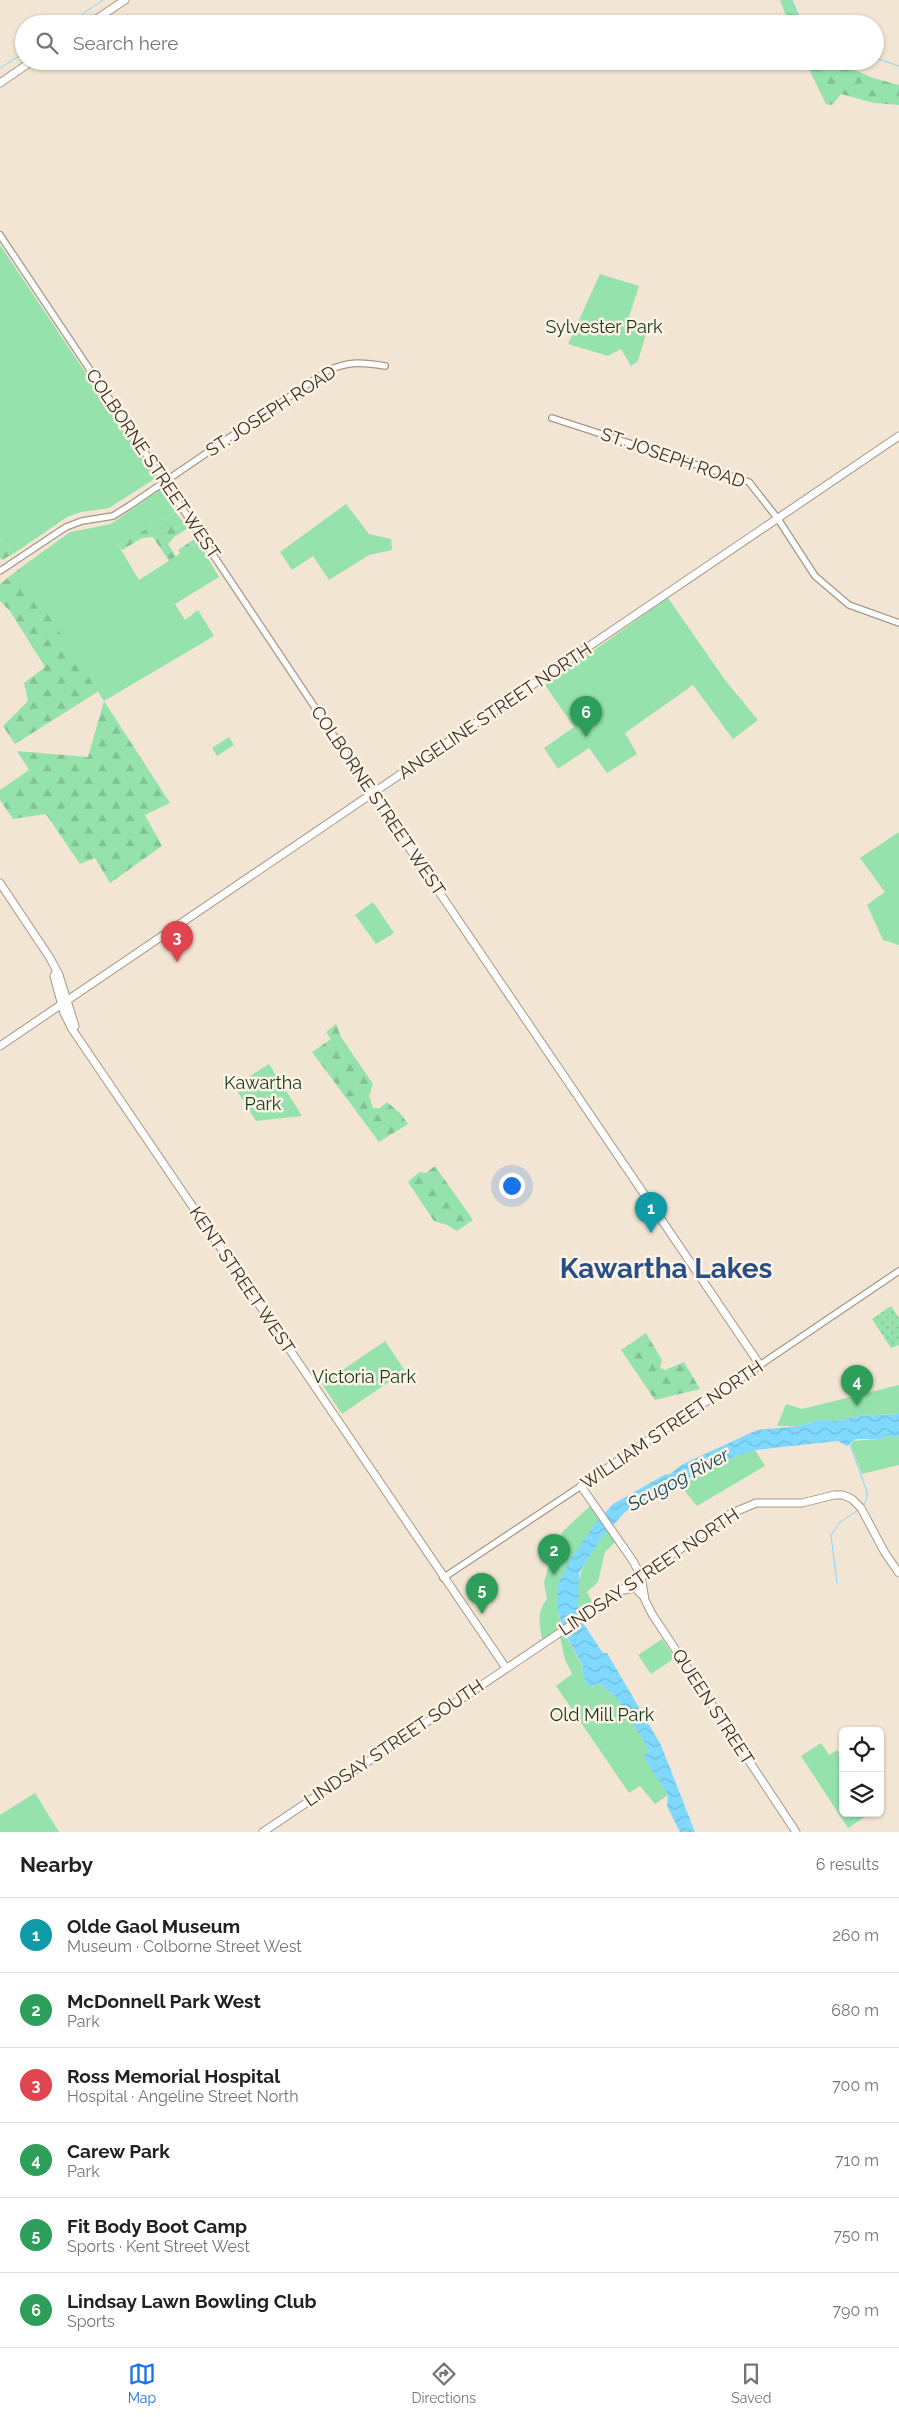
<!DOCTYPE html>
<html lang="en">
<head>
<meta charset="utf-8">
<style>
	body { margin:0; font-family:Raleway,sans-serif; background:#f6f6f6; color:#202124 }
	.controls { position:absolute; right:15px; bottom:15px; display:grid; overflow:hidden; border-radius:8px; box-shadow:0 1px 4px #0004 }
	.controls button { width:45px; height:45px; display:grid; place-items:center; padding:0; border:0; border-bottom:1px solid #e0e0e0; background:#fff; color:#202124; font:25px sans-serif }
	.you { position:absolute; left:511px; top:1185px; width:18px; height:18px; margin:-12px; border:4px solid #fff; border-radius:50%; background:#1a73e8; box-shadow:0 0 0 8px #1a73e833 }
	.badge { display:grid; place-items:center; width:32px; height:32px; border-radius:50%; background:#1a73e8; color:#fff; font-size:16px; font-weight:700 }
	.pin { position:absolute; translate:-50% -41px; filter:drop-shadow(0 1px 2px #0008) }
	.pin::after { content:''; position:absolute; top:26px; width:18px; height:15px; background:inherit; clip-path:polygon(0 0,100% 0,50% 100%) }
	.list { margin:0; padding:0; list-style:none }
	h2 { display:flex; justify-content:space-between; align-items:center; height:65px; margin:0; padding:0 20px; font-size:21px }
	h2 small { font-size:16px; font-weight:400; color:#757577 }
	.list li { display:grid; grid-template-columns:32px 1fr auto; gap:15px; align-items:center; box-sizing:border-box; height:75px; padding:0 20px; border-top:1px solid #e0e0e0 }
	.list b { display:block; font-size:19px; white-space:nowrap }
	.list p { margin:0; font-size:16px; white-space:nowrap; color:#757577 }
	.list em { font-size:16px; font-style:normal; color:#757577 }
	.icon { flex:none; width:28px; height:28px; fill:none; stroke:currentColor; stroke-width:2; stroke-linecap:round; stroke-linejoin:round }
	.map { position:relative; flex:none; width:899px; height:1832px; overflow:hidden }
	.search { position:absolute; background:#fff; box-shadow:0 1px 4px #0004; left:15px; right:15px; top:15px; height:55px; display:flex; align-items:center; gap:12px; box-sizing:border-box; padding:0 18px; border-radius:28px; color:#757577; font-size:19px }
	.sheet { height:515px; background:#fff }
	nav { display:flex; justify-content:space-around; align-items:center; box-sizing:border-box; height:70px; border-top:1px solid #e0e0e0; background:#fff; font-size:14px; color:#757577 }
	nav a { display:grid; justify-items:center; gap:2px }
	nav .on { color:#1a73e8 }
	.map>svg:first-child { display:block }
	.grass { fill:url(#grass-dots) }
	.forest { fill:url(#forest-firs) }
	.green { fill:#95e2ad }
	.water { fill:url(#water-waves) }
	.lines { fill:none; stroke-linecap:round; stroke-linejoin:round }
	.stream { stroke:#7fd9ff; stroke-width:1 }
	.minor-casing { stroke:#a49887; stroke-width:8 }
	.major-casing { stroke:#a49887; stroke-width:9 }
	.minor { stroke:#fff; stroke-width:5.5 }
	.major { stroke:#fff; stroke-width:7 }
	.labels { text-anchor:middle; stroke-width:5; stroke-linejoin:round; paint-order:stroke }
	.park-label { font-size:18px; fill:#103820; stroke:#fef3e4 }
	.street-label { font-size:18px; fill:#37312a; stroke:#fef3e4 }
	.water-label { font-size:19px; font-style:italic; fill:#15495c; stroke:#fef3e4 }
	.town-label { font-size:28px; font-weight:bold; fill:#274f85; stroke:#fef3e4 }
</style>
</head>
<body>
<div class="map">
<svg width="899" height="1832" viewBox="0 0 899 1832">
	<defs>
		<pattern id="grass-dots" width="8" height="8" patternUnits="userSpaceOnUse" patternTransform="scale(1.25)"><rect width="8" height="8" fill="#95e2ad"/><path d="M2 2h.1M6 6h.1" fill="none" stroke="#81c295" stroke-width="1.8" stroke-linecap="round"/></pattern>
		<pattern id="forest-firs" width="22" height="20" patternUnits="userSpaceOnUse" patternTransform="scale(1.25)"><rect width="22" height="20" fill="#95e2ad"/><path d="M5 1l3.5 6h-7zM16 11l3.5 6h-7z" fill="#81c295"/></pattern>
		<pattern id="water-waves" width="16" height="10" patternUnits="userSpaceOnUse" patternTransform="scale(1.25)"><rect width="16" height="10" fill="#7fd9ff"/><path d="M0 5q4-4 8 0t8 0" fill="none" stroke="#6ebbdb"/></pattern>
	</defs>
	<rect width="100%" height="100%" fill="#f3e5d3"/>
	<path class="grass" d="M 891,1306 L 899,1318 L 899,1345 L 891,1348 L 872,1319 Z"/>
	<g class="forest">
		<path d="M 780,0 L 792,0 L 803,24 L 789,24 Z"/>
		<path d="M 805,61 L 834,61 L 873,78 L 899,85 L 899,105 L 874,103 L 841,94 L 832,105 L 826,104 Z"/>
		<path d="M 175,512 L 188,528 L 174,537 L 168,544 L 176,557 L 169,561 L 153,537 L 142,538 L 122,550 L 118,545 Z"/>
		<path d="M 0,538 L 13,554 L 2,560 L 0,557 Z"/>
		<path d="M 196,538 L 198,542 L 180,554 L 178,550 Z"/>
		<path d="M 19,569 L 99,691 L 15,744 L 3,726 L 28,701 L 24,683 L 45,667 L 10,611 L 0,601 L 0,584 Z"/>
		<path d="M 104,701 L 170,803 L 145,815 L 162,846 L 110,883 L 95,858 L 80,864 L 46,814 L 13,819 L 0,800 L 0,790 L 29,770 L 17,751 L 88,757 Z"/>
		<path d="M 336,1024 L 341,1037 L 373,1084 L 369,1096 L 373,1108 L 380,1108 L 387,1102 L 400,1113 L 408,1124 L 379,1142 L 312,1052 L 331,1039 L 326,1032 Z"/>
		<path d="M 435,1166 L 473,1220 L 457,1231 L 447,1225 L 434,1221 L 408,1182 L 419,1172 L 426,1173 Z"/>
		<path d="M 646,1333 L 662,1360 L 660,1368 L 665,1370 L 684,1362 L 700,1389 L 655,1400 L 621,1350 Z"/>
	</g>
	<g class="green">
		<path d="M 0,245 L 156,478 L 109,508 L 81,512 L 67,517 L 13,554 L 0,538 Z"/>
		<path d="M 600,274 L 639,286 L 628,320 L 648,327 L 638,361 L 631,366 L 621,349 L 608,356 L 568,344 Z"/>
		<path d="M 161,489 L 175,512 L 118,545 L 139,580 L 198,542 L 219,577 L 175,604 L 185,620 L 198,610 L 214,636 L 104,701 L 19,569 L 70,532 L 111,524 Z"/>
		<path d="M 346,504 L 369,534 L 391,539 L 392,550 L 369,555 L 329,580 L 313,556 L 292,570 L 280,552 Z"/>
		<path d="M 668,598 L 725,680 L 758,720 L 733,739 L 693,685 L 625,733 L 637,754 L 607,773 L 589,748 L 558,769 L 544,748 L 574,727 L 545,685 Z"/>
		<path d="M 229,737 L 234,745 L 217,756 L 212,748 Z"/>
		<path d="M 899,832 L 899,945 L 883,940 L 867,905 L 885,892 L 860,858 Z"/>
		<path d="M 373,902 L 394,933 L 376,944 L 355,915 Z"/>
		<path d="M 269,1064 L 302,1116 L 256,1121 L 234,1086 Z"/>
		<path d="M 385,1341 L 405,1371 L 342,1414 L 322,1384 Z"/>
		<path d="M 899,1385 L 899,1414 L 858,1416 L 840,1421 L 821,1420 L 798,1426 L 777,1426 L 786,1404 L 802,1409 Z"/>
		<path d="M 891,1436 L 894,1438 L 899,1436 L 899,1465 L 862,1474 L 851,1445 L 853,1441 L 879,1439 Z"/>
		<path d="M 755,1450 L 765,1466 L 697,1506 L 681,1486 L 724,1460 Z"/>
		<path d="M 590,1506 L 599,1520 L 558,1585 L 558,1611 L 562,1626 L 551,1633 L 547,1640 L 542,1638 C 539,1623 537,1612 547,1599 L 544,1583 L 548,1568 L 558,1551 L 562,1532 Z"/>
		<path d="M 610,1527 L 618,1539 L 605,1552 L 598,1582 L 587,1592 L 593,1604 L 580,1613 C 571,1576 588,1555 610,1527 Z"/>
		<path d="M 563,1630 L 583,1668 L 582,1674 L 590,1688 L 598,1683 L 616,1697 L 651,1751 L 644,1756 L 668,1795 L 655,1804 L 640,1786 L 629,1793 L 556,1686 L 572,1674 L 565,1659 L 559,1633 Z"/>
		<path d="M 662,1639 L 675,1658 L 651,1674 L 638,1655 Z"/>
		<path d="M 821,1743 L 829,1755 L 837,1750 L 843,1759 L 843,1813 L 871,1813 L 848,1828 L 801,1756 Z"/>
		<path d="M 35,1793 L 59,1832 L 0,1832 L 0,1815 Z"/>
	</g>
	<path class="water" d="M 899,1414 L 899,1436 L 894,1438 L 891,1436 L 879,1439 L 856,1439 L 847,1446 L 838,1441 L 756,1450 L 725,1460 L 625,1512 L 600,1540 L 579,1573 L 578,1605 L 581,1620 L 603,1653 L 607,1653 L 661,1745 L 695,1832 L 680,1832 L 667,1806 L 668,1795 L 643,1756 L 650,1751 L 616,1697 L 598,1683 L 590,1688 L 582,1674 L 583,1667 L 564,1631 L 558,1611 L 558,1585 L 570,1560 L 595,1524 L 613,1504 L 664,1475 L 670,1474 L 681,1465 L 757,1430 L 798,1426 L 821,1420 L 840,1421 L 858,1416 Z"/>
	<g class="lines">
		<g class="stream">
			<path d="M 792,0 L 802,24"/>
			<path d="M 68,24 L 103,0"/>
			<path d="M 875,58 L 899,66"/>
			<path d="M 0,68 L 24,53"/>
			<path d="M 850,1444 L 867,1492 L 867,1498 L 863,1506"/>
			<path d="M 837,1583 L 831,1535 L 839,1523 L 858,1510"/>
		</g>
		<defs>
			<g id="minor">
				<path d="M 0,235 L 372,793"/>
				<path d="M 552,418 L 749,482 L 778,519 L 815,576 L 849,605 L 899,623"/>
				<path d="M 0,571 L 66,527 L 82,521 L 113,516 L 129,506 L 327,371 C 348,361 363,362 385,366"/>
				<path d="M 760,1365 L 899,1271"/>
				<path d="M 443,1578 L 581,1486"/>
			</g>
			<g id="major">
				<path d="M 89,24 L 125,0"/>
				<path d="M 0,83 L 32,61"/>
				<path d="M 372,793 L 760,1365 L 581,1486 L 633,1561 L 641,1576 L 645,1600 L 652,1614 L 796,1832"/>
				<path d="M 0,883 L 50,958 L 59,975 L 75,1026"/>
				<path d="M 56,972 L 54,976 L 64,1013 L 72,1029 L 506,1668"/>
				<path d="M 0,1046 L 899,436"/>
				<path d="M 624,1590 L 635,1588 L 644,1597"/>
				<path d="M 263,1832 L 589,1613 L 730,1514 L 756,1503 L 802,1503 L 834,1495 L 843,1495 L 852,1499 L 861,1508 L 885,1553 L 899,1573"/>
			</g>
		</defs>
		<use href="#minor" class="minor-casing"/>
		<use href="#major" class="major-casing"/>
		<use href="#minor" class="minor"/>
		<use href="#major" class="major"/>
	</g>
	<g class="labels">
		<g class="park-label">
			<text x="604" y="333">Sylvester Park</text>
			<text x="263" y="1089">Kawartha<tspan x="263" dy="21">Park</tspan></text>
			<text x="364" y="1383">Victoria Park</text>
			<text x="602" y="1721">Old Mill Park</text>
		</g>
		<g class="street-label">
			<text transform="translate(271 411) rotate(-33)" y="6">ST. JOSEPH ROAD</text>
			<text transform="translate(673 458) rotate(19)" y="6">ST. JOSEPH ROAD</text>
			<text transform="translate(153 464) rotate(56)" y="6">COLBORNE STREET WEST</text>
			<text transform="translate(495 711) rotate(-34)" y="6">ANGELINE STREET NORTH</text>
			<text transform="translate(378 801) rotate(56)" y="6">COLBORNE STREET WEST</text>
			<text transform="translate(242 1280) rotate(56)" y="6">KENT STREET WEST</text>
			<text transform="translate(672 1425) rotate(-34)" y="6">WILLIAM STREET NORTH</text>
			<text transform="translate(649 1572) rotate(-34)" y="6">LINDSAY STREET NORTH</text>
			<text transform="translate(713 1707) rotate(57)" y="6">QUEEN STREET</text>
			<text transform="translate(394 1743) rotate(-34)" y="6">LINDSAY STREET SOUTH</text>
		</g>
		<g class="water-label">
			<text transform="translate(678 1479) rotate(-28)" y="7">Scugog River</text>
		</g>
		<g class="town-label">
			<text x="666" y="1278">Kawartha Lakes</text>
		</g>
	</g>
</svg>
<div class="controls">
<button><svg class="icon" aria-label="locate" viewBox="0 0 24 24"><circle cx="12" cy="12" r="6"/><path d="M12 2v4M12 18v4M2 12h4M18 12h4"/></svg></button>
<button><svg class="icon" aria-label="layers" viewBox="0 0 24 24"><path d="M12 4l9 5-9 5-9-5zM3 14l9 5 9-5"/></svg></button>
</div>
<div class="you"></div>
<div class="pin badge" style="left:651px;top:1233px;background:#0f9aa8">1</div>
<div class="pin badge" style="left:554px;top:1575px;background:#2e9e5b">2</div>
<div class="pin badge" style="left:177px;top:962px;background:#e0444e">3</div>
<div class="pin badge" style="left:857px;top:1406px;background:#2e9e5b">4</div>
<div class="pin badge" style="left:482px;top:1614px;background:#2e9e5b">5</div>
<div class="pin badge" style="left:586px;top:737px;background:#2e9e5b">6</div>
<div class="search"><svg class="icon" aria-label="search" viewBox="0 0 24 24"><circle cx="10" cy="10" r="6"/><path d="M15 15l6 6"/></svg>Search here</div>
</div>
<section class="sheet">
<h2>Nearby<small>6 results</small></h2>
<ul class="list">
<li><span class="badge" style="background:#0f9aa8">1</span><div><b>Olde Gaol Museum</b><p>Museum · Colborne Street West</p></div><em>260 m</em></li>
<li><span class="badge" style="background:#2e9e5b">2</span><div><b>McDonnell Park West</b><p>Park</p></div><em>680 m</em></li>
<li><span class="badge" style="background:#e0444e">3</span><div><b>Ross Memorial Hospital</b><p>Hospital · Angeline Street North</p></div><em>700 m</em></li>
<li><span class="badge" style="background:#2e9e5b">4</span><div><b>Carew Park</b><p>Park</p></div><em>710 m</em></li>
<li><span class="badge" style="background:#2e9e5b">5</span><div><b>Fit Body Boot Camp</b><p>Sports · Kent Street West</p></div><em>750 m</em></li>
<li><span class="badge" style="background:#2e9e5b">6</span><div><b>Lindsay Lawn Bowling Club</b><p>Sports</p></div><em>790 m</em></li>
</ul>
</section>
<nav>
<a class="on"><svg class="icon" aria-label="map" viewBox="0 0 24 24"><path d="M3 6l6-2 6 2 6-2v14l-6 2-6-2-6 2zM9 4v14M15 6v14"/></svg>Map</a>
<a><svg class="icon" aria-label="directions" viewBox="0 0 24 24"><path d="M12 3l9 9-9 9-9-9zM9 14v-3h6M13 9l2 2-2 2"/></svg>Directions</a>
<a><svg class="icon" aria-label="saved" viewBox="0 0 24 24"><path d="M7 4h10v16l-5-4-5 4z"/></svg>Saved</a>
</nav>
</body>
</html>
